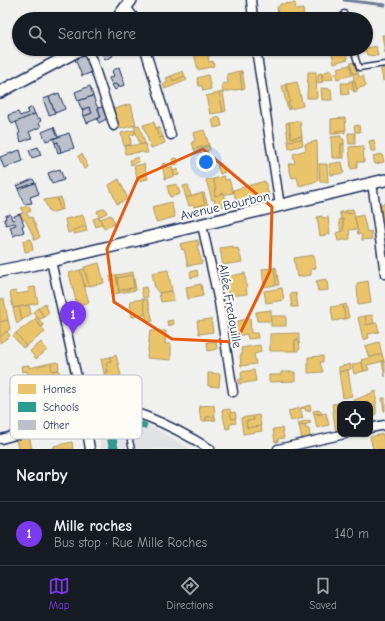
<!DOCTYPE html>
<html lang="en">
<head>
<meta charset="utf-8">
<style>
	body { margin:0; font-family:"Comic Neue",sans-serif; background:#20242c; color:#f1f3f6 }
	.controls { position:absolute; right:12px; bottom:12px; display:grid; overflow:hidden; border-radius:8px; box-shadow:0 1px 3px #0004 }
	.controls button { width:36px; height:36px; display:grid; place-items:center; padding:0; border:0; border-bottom:1px solid #363941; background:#171b24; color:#f1f3f6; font:20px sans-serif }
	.you { position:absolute; left:206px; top:162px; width:14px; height:14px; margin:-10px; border:3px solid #fff; border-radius:50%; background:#1a73e8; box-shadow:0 0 0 6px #1a73e833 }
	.badge { display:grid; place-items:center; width:26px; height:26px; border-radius:50%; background:#7c3aed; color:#fff; font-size:13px; font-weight:700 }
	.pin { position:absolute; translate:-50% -33px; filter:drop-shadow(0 1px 2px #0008) }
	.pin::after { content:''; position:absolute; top:21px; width:14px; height:12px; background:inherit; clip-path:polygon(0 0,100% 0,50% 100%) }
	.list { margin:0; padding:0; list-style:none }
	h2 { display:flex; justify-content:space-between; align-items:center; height:52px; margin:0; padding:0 16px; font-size:17px }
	h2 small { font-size:13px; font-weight:400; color:#9ea1a6 }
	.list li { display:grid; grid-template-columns:26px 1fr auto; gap:12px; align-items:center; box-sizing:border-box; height:64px; padding:0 16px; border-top:1px solid #363941 }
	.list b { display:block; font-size:15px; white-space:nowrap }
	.list p { margin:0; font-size:13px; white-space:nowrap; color:#9ea1a6 }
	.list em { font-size:13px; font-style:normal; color:#9ea1a6 }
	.icon { flex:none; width:22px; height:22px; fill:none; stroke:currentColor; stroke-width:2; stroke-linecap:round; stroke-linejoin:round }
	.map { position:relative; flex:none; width:385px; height:449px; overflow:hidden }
	.search { position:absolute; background:#171b24; box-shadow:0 1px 3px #0004; left:12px; right:12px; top:12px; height:44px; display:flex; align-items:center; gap:10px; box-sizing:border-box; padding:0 14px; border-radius:22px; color:#9ea1a6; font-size:15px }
	.sheet { height:116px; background:#171b24 }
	nav { display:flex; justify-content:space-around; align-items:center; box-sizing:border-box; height:56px; border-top:1px solid #363941; background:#171b24; font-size:11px; color:#9ea1a6 }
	nav a { display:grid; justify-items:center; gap:2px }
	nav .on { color:#7c3aed }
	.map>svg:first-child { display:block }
	.built { fill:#e0e2e3 }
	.homes { fill:#e9c46a; stroke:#ab9766 }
	.schools { fill:#2a9d8f; stroke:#267c80 }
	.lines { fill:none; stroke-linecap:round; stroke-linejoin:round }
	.stream { stroke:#6f7b97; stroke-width:3 }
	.building { fill:#bbc0ca; stroke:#1b2f5e }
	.lane-casing { stroke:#1b2f5e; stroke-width:7 }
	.street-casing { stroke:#1b2f5e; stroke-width:11 }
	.secondary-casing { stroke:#1b2f5e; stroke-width:14 }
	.lane { stroke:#fdfcf7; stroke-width:4 }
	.street { stroke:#fdfcf7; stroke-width:8 }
	.secondary { stroke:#fdfcf7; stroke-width:11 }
	.marked { fill:none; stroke:#e8590c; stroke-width:3; stroke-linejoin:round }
	.labels { text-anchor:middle; stroke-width:4; stroke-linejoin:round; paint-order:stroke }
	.street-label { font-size:13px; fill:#1b2f5e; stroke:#fdfcf7 }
	.key { fill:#fdfcf7; stroke:#b9bec9; stroke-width:1 }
	.key-label { font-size:11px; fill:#1b2f5e }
</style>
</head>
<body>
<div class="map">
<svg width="385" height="449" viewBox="0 0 385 449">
	<rect width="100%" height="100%" fill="#f0f0ee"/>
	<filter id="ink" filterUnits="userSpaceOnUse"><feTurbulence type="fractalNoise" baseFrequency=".025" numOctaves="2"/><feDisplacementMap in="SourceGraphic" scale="8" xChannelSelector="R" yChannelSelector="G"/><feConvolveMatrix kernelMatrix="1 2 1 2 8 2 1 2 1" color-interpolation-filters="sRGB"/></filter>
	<g filter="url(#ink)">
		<path class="built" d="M 111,411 L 147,424 L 191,449 L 101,449 L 96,417 Z"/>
		<g class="homes">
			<path d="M 295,3 L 296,10 L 303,9 L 304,19 L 284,19 L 283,15 L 278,16 L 277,7 L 280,6 L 280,4 Z"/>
			<path d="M 382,35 L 384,35 L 385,38 L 385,53 Z"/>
			<path d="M 376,46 L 378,56 L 367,55 L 366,51 L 361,52 L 361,49 Z"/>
			<path d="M 336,49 L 346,49 L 348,59 L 334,63 L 332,53 L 336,52 Z"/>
			<path d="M 210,50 L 211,55 L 208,56 L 209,62 L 213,61 L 214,66 L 198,70 L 194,53 Z"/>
			<path d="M 355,62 L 358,73 L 353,74 L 350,63 Z"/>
			<path d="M 350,65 L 352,75 L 337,79 L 335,73 L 339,72 L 337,68 Z"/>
			<path d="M 385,68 L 385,80 L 383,81 L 381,69 Z"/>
			<path d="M 331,70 L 333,79 L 323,80 L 322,73 Z"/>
			<path d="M 183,71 L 185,76 L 173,81 L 171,76 Z"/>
			<path d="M 240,71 L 242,89 L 223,92 L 222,84 L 228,83 L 227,74 Z"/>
			<path d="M 240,71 L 242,71 L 245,88 L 242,89 Z"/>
			<path d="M 308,72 L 316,72 L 317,98 L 307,98 Z"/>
			<path d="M 321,73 L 323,82 L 318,83 L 318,74 Z"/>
			<path d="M 358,73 L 359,77 L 363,76 L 366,86 L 356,89 L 353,74 Z"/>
			<path d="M 208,75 L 211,89 L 203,91 L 202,86 L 199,86 L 197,78 Z"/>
			<path d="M 171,76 L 173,81 L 185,76 L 187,80 L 165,89 L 163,85 L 168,82 L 166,78 Z"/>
			<path d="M 352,80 L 354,80 L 357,91 L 354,92 Z"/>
			<path d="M 349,81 L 352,81 L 354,92 L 351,89 L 348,89 L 349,94 L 342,95 L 341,83 L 349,83 Z"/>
			<path d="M 297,82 L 303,106 L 290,109 L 288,103 L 290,102 L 286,84 Z"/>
			<path d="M 286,84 L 290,102 L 288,103 L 290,109 L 288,110 L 282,86 Z"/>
			<path d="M 321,88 L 331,89 L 332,100 L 322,100 Z"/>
			<path d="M 223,92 L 226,111 L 223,112 L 219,93 Z"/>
			<path d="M 219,93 L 223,112 L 210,114 L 206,96 Z"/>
			<path d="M 131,104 L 136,125 L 120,129 L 114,109 Z"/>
			<path d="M 220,117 L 222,126 L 214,128 L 212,119 Z"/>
			<path d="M 345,118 L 346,130 L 336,131 L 336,134 L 331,134 L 331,119 Z"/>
			<path d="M 300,121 L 302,136 L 291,138 L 289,122 Z"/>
			<path d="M 154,122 L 159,138 L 163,137 L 165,143 L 151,148 L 143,125 Z"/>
			<path d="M 289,122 L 291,138 L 302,136 L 302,139 L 288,141 L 286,123 Z"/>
			<path d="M 139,125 L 141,131 L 145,144 L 140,145 L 136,133 L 134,126 Z"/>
			<path d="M 359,125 L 360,132 L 355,132 L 354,126 Z"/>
			<path d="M 159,127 L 163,137 L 159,138 L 156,128 Z"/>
			<path d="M 134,130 L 135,134 L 130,135 L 131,144 L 124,146 L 121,133 Z"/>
			<path d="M 204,130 L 209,145 L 194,149 L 192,142 L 195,141 L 193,133 Z"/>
			<path d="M 345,130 L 345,133 L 336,134 L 336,131 Z"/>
			<path d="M 348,133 L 355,133 L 355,144 L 349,144 Z"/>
			<path d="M 341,136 L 341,139 L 344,139 L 344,144 L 341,144 L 341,158 L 332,158 L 331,137 Z"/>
			<path d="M 302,139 L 303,145 L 289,149 L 288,141 Z"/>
			<path d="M 374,140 L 376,151 L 371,151 L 369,141 Z"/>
			<path d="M 317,141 L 318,181 L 299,186 L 297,177 L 292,178 L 288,164 L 295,163 L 293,154 L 306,150 L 305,144 Z"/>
			<path d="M 145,144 L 148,153 L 144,153 L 143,152 L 125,154 L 125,146 Z"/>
			<rect x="341" y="144" width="3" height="14"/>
			<path d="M 209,145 L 210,150 L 196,154 L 194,149 Z"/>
			<path d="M 363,146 L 364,162 L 357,162 L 357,168 L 351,169 L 349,147 Z"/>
			<path d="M 82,154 L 88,167 L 84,169 L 78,156 Z"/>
			<path d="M 382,154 L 384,162 L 375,164 L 373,156 Z"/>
			<path d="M 138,157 L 139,162 L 131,165 L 130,160 Z"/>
			<path d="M 177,158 L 178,164 L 173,165 L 172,159 Z"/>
			<path d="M 342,162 L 344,173 L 331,175 L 329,164 Z"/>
			<path d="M 166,163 L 168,168 L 172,166 L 174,176 L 165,179 L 162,164 Z"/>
			<path d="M 221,163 L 225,172 L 220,174 L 217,165 Z"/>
			<path d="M 144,164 L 148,179 L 138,181 L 134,166 Z"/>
			<path d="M 319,164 L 327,164 L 328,182 L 320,182 Z"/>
			<path d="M 178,169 L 179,175 L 174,176 L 173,171 Z"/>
			<path d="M 224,176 L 225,180 L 229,179 L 233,193 L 215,196 L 214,190 L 216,189 L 213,179 Z"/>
			<path d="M 119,179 L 128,199 L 117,204 L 109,185 Z"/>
			<path d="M 213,179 L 216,189 L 214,190 L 215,196 L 224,193 L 227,205 L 216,208 L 214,199 L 212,200 L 206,180 Z"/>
			<path d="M 265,181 L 269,195 L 237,203 L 233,190 Z"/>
			<path d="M 177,184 L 180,194 L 170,197 L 167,186 Z"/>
			<path d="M 188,185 L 191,196 L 186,198 L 183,186 Z"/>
			<path d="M 202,193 L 205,204 L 194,207 L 193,205 L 189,206 L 186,198 Z"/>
			<path d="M 202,193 L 204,193 L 208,206 L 195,210 L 194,207 L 205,204 Z"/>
			<path d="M 61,197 L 63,209 L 60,210 L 57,198 Z"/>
			<path d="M 57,198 L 60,210 L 50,213 L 44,200 Z"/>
			<path d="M 171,202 L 175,217 L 156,222 L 152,207 Z"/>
			<path d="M 385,203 L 385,230 L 384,230 L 379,205 Z"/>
			<path d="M 29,206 L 31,211 L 26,213 L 30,218 L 32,217 L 40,237 L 35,240 L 25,219 L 23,220 L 20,214 L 23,213 L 21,208 Z"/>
			<path d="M 105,208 L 107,213 L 99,217 L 97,211 Z"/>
			<path d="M 353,209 L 354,213 L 340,214 L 340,212 Z"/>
			<path d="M 347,212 L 348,214 L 354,213 L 357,229 L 349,230 L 350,239 L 338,241 L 336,233 L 343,231 L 343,219 L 341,220 L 340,214 Z"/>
			<path d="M 83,215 L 86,226 L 68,233 L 65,219 Z"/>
			<path d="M 111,215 L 115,224 L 104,229 L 100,219 Z"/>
			<path d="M 363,215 L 367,232 L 371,231 L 372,239 L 362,240 L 361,234 L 358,234 L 355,217 Z"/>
			<path d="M 322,216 L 323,218 L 328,217 L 330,234 L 320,236 L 317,217 Z"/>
			<path d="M 99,217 L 102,224 L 96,227 L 93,219 Z"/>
			<path d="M 343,219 L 343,231 L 341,232 L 339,220 Z"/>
			<path d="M 86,226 L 87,231 L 74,234 L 73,230 Z"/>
			<path d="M 31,239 L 33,250 L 25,252 L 23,241 Z"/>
			<path d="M 198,240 L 199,245 L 197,246 L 202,263 L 188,266 L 184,249 L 182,250 L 180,244 Z"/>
			<path d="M 233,246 L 233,249 L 238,248 L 242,262 L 223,265 L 220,248 Z"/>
			<path d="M 314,255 L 316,268 L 311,269 L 311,275 L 297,277 L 294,258 Z"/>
			<path d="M 99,263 L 104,283 L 89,286 L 84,267 Z"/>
			<path d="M 276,267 L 279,285 L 276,285 L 274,268 Z"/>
			<path d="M 274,268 L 276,285 L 264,287 L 262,269 Z"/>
			<path d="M 84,269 L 89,286 L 85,287 L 80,270 Z"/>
			<path d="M 80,270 L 89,303 L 77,305 L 69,273 Z"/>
			<path d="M 168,270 L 172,291 L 159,293 L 155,288 L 152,273 Z"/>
			<path d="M 197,270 L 198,276 L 191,278 L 190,272 Z"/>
			<path d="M 133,272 L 136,290 L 119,293 L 119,290 L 134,288 L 132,275 L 117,278 L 116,275 Z"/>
			<path d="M 245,273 L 247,294 L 228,296 L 226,277 Z"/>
			<path d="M 116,275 L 119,293 L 113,294 L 110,276 Z"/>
			<path d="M 132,275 L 134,288 L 119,290 L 117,278 Z"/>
			<path d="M 327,279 L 328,290 L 318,291 L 316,281 Z"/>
			<path d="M 368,281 L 371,303 L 358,305 L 357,283 Z"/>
			<path d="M 201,284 L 203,296 L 188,299 L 186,287 Z"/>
			<path d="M 35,287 L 38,303 L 13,308 L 10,292 L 16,291 L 17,294 L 29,292 L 28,288 Z"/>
			<path d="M 146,287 L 148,297 L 143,298 L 141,288 Z"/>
			<path d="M 282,288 L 284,300 L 266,303 L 264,291 Z"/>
			<path d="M 172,291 L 174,300 L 161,302 L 159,293 Z"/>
			<path d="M 296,293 L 298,307 L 292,307 L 290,294 Z"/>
			<path d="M 0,299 L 4,299 L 8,320 L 0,322 Z"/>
			<path d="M 143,299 L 146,315 L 132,317 L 130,301 Z"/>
			<path d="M 147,299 L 153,321 L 147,322 L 143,300 Z"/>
			<path d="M 45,303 L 49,313 L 44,317 L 38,308 Z"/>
			<path d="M 346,304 L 349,318 L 345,319 L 343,305 Z"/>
			<path d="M 29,305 L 31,314 L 22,320 L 19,307 Z"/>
			<path d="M 343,305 L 345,319 L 333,321 L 331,307 Z"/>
			<path d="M 19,307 L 22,320 L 17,324 L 13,308 Z"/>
			<path d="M 38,308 L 44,317 L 39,320 L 33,312 Z"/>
			<path d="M 271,310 L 271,321 L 257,321 L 256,312 Z"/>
			<path d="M 372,315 L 374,323 L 366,325 L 365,316 Z"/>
			<rect x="271" y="316" width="15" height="10"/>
			<path d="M 365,316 L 366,325 L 377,323 L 379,332 L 368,334 L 369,338 L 363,340 L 358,317 Z"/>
			<path d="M 37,317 L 44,326 L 41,327 L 35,319 Z"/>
			<path d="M 250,318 L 251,333 L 257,333 L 258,338 L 248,339 L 247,334 L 237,336 L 235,322 Z"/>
			<path d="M 35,319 L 45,332 L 26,346 L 16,333 Z"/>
			<path d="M 211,319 L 213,332 L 199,334 L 197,321 Z"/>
			<path d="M 8,320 L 10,329 L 0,337 L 0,322 Z"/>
			<path d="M 173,320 L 174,324 L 168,326 L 167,321 Z"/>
			<path d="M 232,322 L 235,322 L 237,336 L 234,336 Z"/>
			<path d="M 7,331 L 10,336 L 0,343 L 0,337 Z"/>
			<path d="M 150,331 L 166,331 L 165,344 L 171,344 L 171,360 L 147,358 Z"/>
			<path d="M 16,333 L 26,346 L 23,348 L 13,336 Z"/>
			<path d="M 299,333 L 299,340 L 295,340 L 295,351 L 270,351 L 270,334 Z"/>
			<path d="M 295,340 L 299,340 L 300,349 L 297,351 L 295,351 Z"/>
			<path d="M 216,341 L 217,349 L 208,351 L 207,342 Z"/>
			<path d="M 41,342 L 47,350 L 36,359 L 30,351 Z"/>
			<path d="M 379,342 L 382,354 L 369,358 L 365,346 Z"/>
			<path d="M 260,345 L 261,352 L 254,354 L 256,364 L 241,366 L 240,355 L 242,355 L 241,348 Z"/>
			<path d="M 382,354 L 384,361 L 367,365 L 369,370 L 364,371 L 361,360 Z"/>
			<path d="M 116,355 L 121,375 L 105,379 L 104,373 L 108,372 L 106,362 L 111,361 L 110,357 Z"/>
			<path d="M 323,356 L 323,362 L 320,362 L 323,372 L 308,373 L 308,357 Z"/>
			<path d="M 110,357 L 111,361 L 106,362 L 108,372 L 104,373 L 101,359 Z"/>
			<path d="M 382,361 L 384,361 L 385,365 L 385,377 Z"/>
			<path d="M 58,362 L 59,370 L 52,371 L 51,363 Z"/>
			<path d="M 362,362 L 364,371 L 354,374 L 352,365 Z"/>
			<path d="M 51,363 L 52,371 L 59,370 L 60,377 L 29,383 L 27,371 L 22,372 L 21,366 L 29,365 L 29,368 Z"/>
			<path d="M 350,364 L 351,369 L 339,372 L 339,367 Z"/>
			<path d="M 254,370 L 256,381 L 239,384 L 239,379 L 242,379 L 241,372 Z"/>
			<path d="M 348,370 L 352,396 L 343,398 L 339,372 Z"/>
			<path d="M 281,372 L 295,372 L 295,381 L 269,382 L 269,375 L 281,375 Z"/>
			<path d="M 208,373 L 220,374 L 219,387 L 208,386 Z"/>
			<path d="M 23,385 L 24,391 L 10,394 L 9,388 Z"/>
			<path d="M 376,391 L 376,414 L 370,416 L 370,404 L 350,404 L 350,402 Z"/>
			<path d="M 382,398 L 385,398 L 385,411 L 384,411 Z"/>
			<path d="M 350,402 L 350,404 L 340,404 L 340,433 L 336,434 L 332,404 Z"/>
			<path d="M 214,405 L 215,417 L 206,417 L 206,421 L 201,421 L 199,406 Z"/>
			<path d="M 310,405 L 311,410 L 306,411 L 305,408 L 300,409 L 300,408 Z"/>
			<path d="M 300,408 L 303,418 L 291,421 L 288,411 Z"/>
			<path d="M 230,409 L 232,419 L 235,418 L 236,423 L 230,424 L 230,428 L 226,429 L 222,410 Z"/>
			<path d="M 320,410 L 322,414 L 314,414 L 313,411 Z"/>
			<path d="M 235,412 L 236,418 L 232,419 L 230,413 Z"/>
			<path d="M 318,413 L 318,415 L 326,413 L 329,425 L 317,428 L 314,414 Z"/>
			<path d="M 259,415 L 261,426 L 247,428 L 246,421 L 254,420 L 253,416 Z"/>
			<path d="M 253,416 L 254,420 L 246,421 L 247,428 L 261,426 L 262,431 L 243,434 L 241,418 Z"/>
			<path d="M 206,417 L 215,417 L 216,420 L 206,421 Z"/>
			<path d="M 310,420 L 311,423 L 299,426 L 298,423 Z"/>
			<path d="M 305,425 L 306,429 L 309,428 L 310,437 L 302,439 L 299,426 Z"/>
			<path d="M 282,428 L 284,438 L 278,439 L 278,442 L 275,442 L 273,429 Z"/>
			<path d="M 383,434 L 385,449 L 373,449 L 370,437 Z"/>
			<path d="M 29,435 L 32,449 L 18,449 L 16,439 Z"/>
			<path d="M 72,442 L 73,449 L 50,449 L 54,448 L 54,446 Z"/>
		</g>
		<g class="schools">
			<path d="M 111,415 L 118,449 L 110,449 L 102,417 Z"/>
			<path d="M 142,422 L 147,424 L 145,429 L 139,427 Z"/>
		</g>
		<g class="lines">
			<path class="stream" d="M 344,0 L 385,5"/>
		</g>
		<g class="building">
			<path d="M 110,49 L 113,56 L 105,60 L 102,53 Z"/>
			<path d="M 87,55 L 93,72 L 82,76 L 75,59 Z"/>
			<path d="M 119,67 L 125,85 L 119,87 L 118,85 L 112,85 L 109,78 L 114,76 L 112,71 Z"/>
			<path d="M 114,84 L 118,85 L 119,87 L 115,90 L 112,85 Z"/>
			<path d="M 90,86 L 93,96 L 78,101 L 75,92 Z"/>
			<path d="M 59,93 L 65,109 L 55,113 L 49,97 Z"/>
			<path d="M 93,96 L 101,117 L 87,123 L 84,116 L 92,113 L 89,107 L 82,110 L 78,101 Z"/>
			<path d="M 49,97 L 55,113 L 49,115 L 43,99 Z"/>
			<path d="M 106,106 L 110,117 L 99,123 L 97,119 L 101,117 L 98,108 Z"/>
			<path d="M 32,107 L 35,114 L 12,124 L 8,115 L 18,112 L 20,116 L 28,113 L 27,110 Z"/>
			<path d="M 89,107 L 92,113 L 84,116 L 82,110 Z"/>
			<path d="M 35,114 L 37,118 L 40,118 L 41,121 L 39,122 L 41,127 L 29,132 L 32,138 L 21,142 L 18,134 L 20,133 L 16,122 Z"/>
			<path d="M 54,127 L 58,137 L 46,141 L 42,132 Z"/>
			<path d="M 69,133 L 74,148 L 61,152 L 58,142 L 55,143 L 53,139 Z"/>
			<path d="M 58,142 L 61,152 L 58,153 L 55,143 Z"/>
			<path d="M 38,147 L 41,155 L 32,158 L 29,150 Z"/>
			<path d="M 20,150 L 23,161 L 4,168 L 0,157 Z"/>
			<path d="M 60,169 L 64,180 L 52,184 L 48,173 Z"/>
			<path d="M 33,179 L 35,183 L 18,189 L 17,186 Z"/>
			<path d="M 35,183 L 39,194 L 30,197 L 32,203 L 24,204 L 18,189 Z"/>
			<path d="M 10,214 L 12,220 L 15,219 L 14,216 L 20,214 L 24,225 L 22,226 L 24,232 L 13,236 L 10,227 L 16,225 L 15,223 L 6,225 L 4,219 L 6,219 L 5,216 Z"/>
		</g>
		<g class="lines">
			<defs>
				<g id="lane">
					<path d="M 344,13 L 346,19"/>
					<path d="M 353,49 L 359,68 L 385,64"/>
					<path d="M 257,54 L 282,49"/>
					<path d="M 132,449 L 130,441 L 135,412"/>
				</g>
				<g id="street">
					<path d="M 251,0 L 253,19"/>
					<path d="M 126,7 L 135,19"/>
					<path d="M 86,49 L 92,60 L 114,126"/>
					<path d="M 145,49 L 171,135"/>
					<path d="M 256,49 L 280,206"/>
					<path d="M 372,183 L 385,274"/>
					<path d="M 202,225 L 219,302 L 233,392"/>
					<path d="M 51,261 L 82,400 L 90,449"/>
					<path d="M 82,400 C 133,408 166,422 210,449"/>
					<path d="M 370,428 L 385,425"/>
					<path d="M 1,439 L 84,416"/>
					<path d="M 278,449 L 345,434"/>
				</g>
				<g id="secondary">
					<path d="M 117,19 L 131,0"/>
					<path d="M 0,92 L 81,49"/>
					<path d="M 0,271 L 51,261 L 385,180"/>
				</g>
			</defs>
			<use href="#lane" class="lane-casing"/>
			<use href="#street" class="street-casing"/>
			<use href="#secondary" class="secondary-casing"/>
			<use href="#lane" class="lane"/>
			<use href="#street" class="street"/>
			<use href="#secondary" class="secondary"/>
		</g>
	</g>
	<path class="marked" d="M 203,149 L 272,207 L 270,271 L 236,342 L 172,339 L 114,302 L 107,249 L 138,178 Z"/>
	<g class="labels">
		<g class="street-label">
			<text transform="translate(225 205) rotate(-13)" y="5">Avenue Bourbon</text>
			<text transform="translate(231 306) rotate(80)" y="5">Allée Fredouille</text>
		</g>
	</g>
	<rect x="10" y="375" width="132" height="64" rx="6" class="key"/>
	<rect x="18" y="384" width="18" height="10" fill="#e9c46a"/>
	<rect x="18" y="402" width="18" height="10" fill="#2a9d8f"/>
	<rect x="18" y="420" width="18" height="10" fill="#bbc0ca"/>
	<g class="key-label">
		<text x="43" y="393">Homes</text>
		<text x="43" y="411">Schools</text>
		<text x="43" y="429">Other</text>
	</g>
</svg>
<div class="controls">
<button><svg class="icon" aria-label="locate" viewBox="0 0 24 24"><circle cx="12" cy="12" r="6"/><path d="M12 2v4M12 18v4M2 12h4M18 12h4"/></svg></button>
</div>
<div class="you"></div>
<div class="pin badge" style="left:73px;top:334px">1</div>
<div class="search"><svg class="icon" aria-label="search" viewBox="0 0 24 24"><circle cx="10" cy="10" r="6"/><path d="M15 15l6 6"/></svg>Search here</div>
</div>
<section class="sheet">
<h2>Nearby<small></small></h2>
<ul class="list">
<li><span class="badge">1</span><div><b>Mille roches</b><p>Bus stop · Rue Mille Roches</p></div><em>140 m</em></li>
</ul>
</section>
<nav>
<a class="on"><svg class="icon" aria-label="map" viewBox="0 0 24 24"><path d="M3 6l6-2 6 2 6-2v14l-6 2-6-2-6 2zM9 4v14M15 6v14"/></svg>Map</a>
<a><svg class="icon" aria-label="directions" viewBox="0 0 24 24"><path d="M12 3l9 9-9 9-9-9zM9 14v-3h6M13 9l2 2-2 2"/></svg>Directions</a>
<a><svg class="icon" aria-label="saved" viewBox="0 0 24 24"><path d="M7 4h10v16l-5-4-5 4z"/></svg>Saved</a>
</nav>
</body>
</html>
